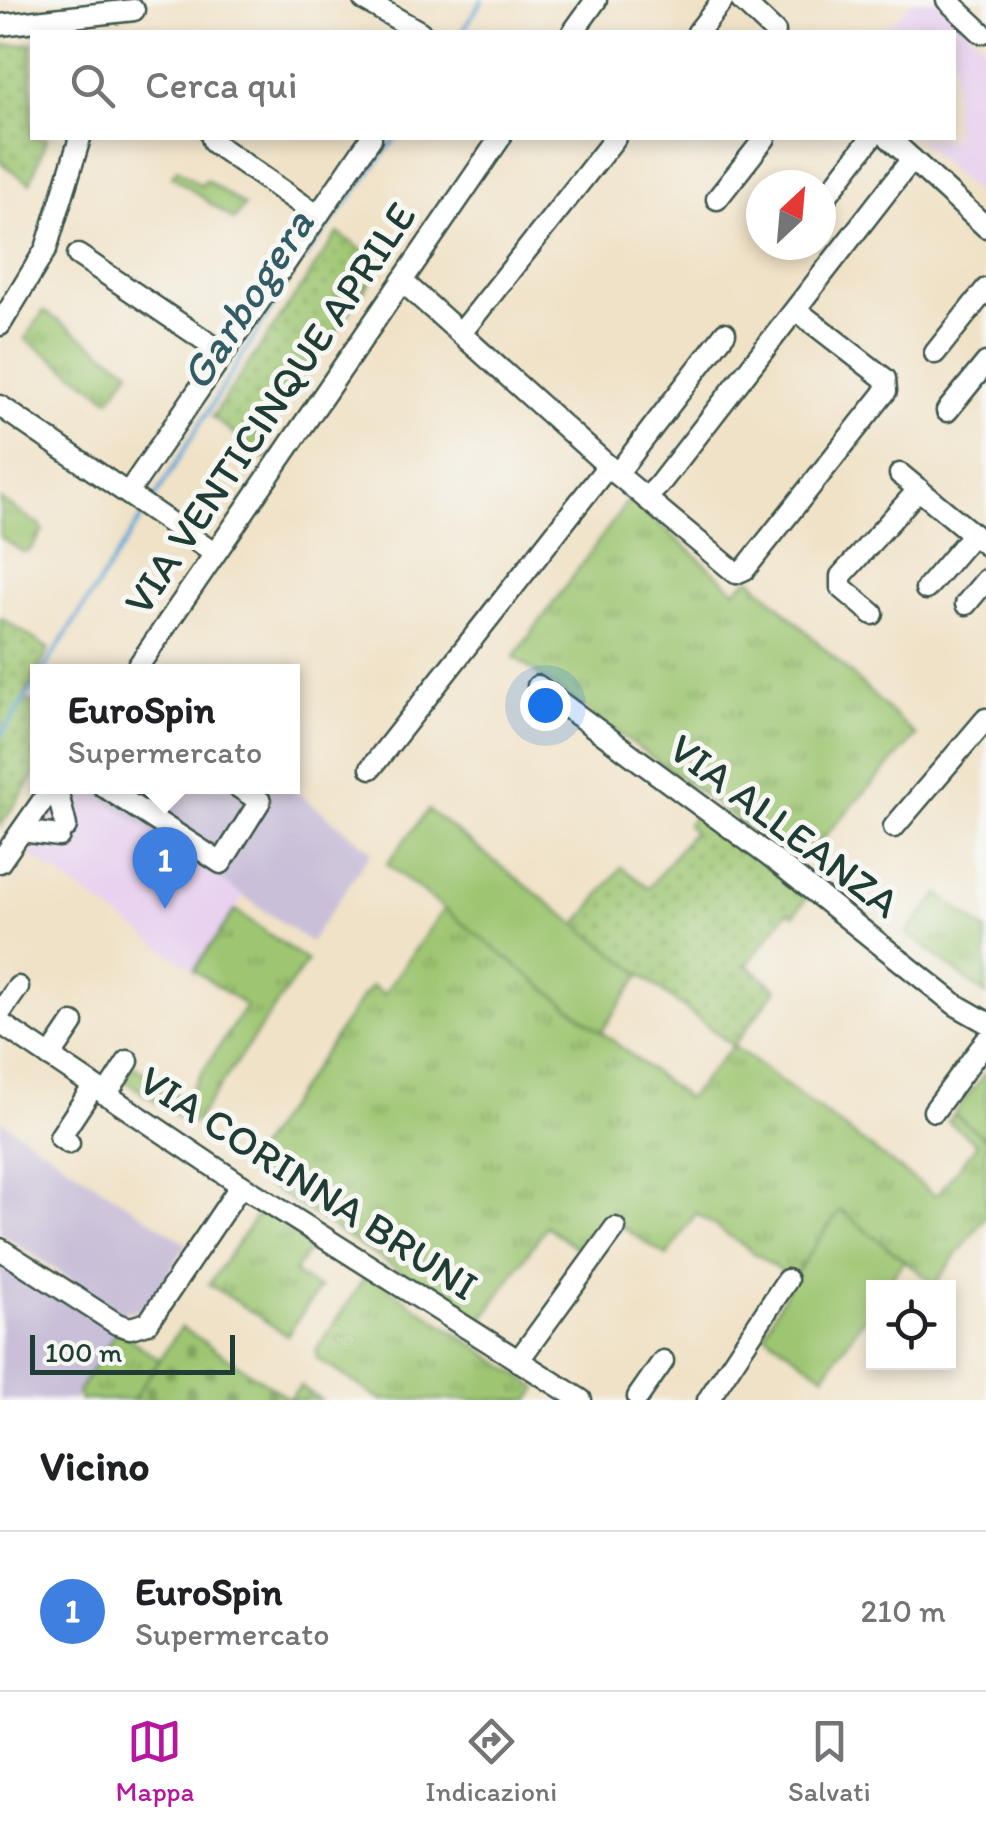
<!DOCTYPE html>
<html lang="it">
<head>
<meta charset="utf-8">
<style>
	body { margin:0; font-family:Itim,sans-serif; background:#f6f6f6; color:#202124 }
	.controls { position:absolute; right:30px; bottom:30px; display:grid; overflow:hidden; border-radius:0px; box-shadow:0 5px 15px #0003 }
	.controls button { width:90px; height:90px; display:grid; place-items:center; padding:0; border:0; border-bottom:2px solid #e0e0e0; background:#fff; color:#202124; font:50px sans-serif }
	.compass { position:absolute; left:746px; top:170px; width:90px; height:90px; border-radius:50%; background:#fff; box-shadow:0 5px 15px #0003; rotate:26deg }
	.scale { position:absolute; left:30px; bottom:25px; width:205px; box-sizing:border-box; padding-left:10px; border:5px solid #1f3d34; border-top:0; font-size:28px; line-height:35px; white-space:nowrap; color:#1f3d34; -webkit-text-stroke:8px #f6f6f2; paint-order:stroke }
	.you { position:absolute; left:545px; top:705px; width:35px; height:35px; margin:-25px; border:8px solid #fff; border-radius:50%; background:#1a73e8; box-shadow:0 0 0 15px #1a73e833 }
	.badge { display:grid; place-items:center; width:65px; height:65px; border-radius:50%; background:#b5179e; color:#fff; font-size:32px; font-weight:700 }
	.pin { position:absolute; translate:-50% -82px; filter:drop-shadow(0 2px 5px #0008) }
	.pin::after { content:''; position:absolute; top:52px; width:35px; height:30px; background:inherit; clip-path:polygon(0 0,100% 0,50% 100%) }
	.popup { position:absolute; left:30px; top:664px; width:270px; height:130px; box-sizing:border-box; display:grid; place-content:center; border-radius:0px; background:#fff; filter:drop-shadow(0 2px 8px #0005); font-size:32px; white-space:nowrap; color:#757577 }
	.popup b { font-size:38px; color:#202124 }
	.popup::after { content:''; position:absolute; left:50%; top:100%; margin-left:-20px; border:20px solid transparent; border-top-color:#fff }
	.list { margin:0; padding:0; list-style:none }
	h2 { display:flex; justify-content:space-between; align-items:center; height:130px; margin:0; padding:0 40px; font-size:42px }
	h2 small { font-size:32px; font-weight:400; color:#757577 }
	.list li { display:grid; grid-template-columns:65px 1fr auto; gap:30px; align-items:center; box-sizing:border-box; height:160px; padding:0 40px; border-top:2px solid #e0e0e0 }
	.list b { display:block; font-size:38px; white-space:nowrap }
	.list p { margin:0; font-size:32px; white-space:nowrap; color:#757577 }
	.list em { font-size:32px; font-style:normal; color:#757577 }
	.icon { flex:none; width:55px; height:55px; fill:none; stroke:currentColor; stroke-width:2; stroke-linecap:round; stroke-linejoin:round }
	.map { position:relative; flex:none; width:986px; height:1400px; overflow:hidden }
	.search { position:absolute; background:#fff; box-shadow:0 5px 15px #0003; left:30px; right:30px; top:30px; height:110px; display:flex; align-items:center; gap:25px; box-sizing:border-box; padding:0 35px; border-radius:0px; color:#757577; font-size:38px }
	.sheet { height:290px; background:#fff }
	nav { display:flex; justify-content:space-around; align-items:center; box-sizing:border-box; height:140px; border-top:2px solid #e0e0e0; background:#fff; font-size:28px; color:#757577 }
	nav a { display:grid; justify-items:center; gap:5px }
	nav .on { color:#b5179e }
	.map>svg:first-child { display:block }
	.built { fill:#e8d2ef }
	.industrial { fill:#c9bfd8 }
	.grass { fill:url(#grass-tufts); stroke:#5e8253; stroke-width:2.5 }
	.cemetery { fill:url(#cemetery-stones); stroke:#5e8253; stroke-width:2.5 }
	.park { fill:url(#park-dots); stroke:#5e8253; stroke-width:2.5 }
	.garden { fill:#9ec672; stroke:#5e8253; stroke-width:2.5 }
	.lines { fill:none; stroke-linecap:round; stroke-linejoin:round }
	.stream { stroke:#60a6d6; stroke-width:4 }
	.minor-casing { stroke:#3e564a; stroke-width:25 }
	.minor { stroke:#fff; stroke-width:20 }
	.labels { text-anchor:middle; stroke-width:10; stroke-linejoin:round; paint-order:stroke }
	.street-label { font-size:42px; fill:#1f3d34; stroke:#f6f6f2 }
	.water-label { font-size:45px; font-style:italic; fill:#325c65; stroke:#f6f6f2 }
</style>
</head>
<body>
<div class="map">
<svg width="986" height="1400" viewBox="0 0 986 1400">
	<defs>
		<pattern id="grass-tufts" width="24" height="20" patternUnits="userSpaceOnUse" patternTransform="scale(2.5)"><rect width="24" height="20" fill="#9ec672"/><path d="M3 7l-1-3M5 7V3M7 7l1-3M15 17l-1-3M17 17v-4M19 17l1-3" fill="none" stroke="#80a25e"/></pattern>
		<pattern id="cemetery-stones" width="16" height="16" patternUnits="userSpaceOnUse" patternTransform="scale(2.5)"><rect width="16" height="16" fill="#9ec672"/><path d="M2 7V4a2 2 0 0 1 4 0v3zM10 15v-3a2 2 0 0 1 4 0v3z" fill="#80a25e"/></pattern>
		<pattern id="park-dots" width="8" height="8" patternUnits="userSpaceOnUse" patternTransform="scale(2.5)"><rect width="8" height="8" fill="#9ec672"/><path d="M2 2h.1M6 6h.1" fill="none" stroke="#80a25e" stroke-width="1.8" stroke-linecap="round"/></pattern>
	</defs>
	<rect width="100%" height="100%" fill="#f6f6f2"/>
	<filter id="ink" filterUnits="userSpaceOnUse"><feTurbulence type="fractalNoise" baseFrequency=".01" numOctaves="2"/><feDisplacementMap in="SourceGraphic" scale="20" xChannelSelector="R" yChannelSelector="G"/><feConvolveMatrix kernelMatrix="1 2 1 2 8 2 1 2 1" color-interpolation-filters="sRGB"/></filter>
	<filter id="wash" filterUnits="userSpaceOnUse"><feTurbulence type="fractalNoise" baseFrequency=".0048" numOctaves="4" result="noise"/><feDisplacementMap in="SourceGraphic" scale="40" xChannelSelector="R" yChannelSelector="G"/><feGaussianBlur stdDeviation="2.25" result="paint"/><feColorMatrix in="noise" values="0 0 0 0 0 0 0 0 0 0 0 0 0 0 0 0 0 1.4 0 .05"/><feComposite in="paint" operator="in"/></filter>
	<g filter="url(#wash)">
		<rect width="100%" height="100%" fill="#f0e2c7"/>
		<g class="built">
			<path d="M 914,0 L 938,0 L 986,47 L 986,203 L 917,138 L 954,138 L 954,32 L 881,32 Z"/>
			<path d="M 68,787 L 86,787 L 245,895 L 194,970 L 23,850 Z"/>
		</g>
		<g class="industrial">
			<path d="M 86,787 L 291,787 L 372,851 L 310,942 Z"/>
			<path d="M 0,1120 L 187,1244 L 148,1309 L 120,1312 L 0,1233 Z"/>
			<path d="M 0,1262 L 117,1330 L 74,1400 L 0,1400 Z"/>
		</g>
		<g class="grass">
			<path d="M 44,311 L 130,370 L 110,399 L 25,339 Z"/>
			<path d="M 630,498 L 735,590 L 750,578 L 916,736 L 805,858 L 797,849 L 790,858 L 514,657 Z"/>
			<path d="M 0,499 L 41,526 L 43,531 L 29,551 L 23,552 L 0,537 Z"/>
			<path d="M 939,894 L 986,931 L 986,995 L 907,933 Z"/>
			<path d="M 444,908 L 687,1099 L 733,1046 L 936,1196 L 977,1144 L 948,1121 L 954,1114 L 986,1139 L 986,1216 L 935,1284 L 840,1211 L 792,1279 L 696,1213 L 667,1256 L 616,1223 L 585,1254 L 546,1226 L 478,1326 L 406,1275 L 243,1170 L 363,996 L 372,986 L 384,994 Z"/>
			<path d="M 235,910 L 307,961 L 195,1122 L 188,1124 L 124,1080 L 133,1065 L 184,1100 L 246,1006 L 194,970 Z"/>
			<path d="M 262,1208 L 314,1241 L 294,1273 L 317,1288 L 321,1286 L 287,1335 L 209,1284 Z"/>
			<path d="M 367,1274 L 538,1388 L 530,1400 L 381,1400 L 317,1358 L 316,1351 Z"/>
			<path d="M 117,1330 L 160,1360 L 133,1400 L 80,1400 L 78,1392 Z"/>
		</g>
		<path class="cemetery" d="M 181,1327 L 290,1399 L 300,1386 L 321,1400 L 133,1400 Z"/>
		<g class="park">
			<path d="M 32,43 L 32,138 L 47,138 L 30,183 L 0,162 L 0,46 Z"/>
			<path d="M 338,233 L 382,264 L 263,439 L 267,459 L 212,417 Z"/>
			<path d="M 0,617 L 49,649 L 24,697 L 37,707 L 37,772 L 0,826 Z"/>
			<path d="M 698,811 L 808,896 L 794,915 L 788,911 L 747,965 L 777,989 L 733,1046 L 577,925 L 621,867 L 649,888 L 693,831 L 687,825 Z"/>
		</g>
		<g class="garden">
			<path d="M 177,169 L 201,186 L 206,180 L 244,206 L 234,220 L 172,176 Z"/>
			<path d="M 428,810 L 641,974 L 601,1032 L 387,864 Z"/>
			<path d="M 986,1072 L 986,1139 L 954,1114 Z"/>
			<path d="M 840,1210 L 904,1260 L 885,1287 L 874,1288 L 873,1305 L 824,1375 L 764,1333 L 792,1279 Z"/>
		</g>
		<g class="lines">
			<g class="stream">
				<path d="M 462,32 L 482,0"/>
				<path d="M 154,499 L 295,270 L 396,138"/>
				<path d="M 42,672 L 141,518"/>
				<path d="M 0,737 L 38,679"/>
			</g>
		</g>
	</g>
	<g filter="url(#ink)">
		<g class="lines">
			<defs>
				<g id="minor">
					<path d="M 364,0 L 420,32"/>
					<path d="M 741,0 L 775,32"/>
					<path d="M 947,0 L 982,33"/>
					<path d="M 0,25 L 134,10"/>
					<path d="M 573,32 L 596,0"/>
					<path d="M 698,32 L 723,0"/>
					<path d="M 212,138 L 214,143 L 317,215"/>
					<path d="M 889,138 L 986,227"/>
					<path d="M 717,199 L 765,138"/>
					<path d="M 821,203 L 871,138"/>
					<path d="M 78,255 L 222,352"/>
					<path d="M 402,281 L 617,474 L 736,573 L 745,569 L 886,391 L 885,379 L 796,310"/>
					<path d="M 0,325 L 46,249 L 80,138"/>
					<path d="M 461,333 L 615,138"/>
					<path d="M 935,353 L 986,289"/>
					<path d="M 0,406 L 214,553"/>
					<path d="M 947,411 L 986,363"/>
					<path d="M 617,474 L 725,333"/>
					<path d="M 900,474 L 986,545"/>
					<path d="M 128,493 L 371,138"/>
					<path d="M 646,498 L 658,486 L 912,159"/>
					<path d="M 926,589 L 973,534"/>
					<path d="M 966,604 L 986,580"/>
					<path d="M 873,614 L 841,587 L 841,576 L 919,489"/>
					<path d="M 134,672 L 500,138"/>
					<path d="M 538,686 L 777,862 L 956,1005 L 986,1022"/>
					<path d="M 371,768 L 608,466"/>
					<path d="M 56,786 L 66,826"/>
					<path d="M 103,786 L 221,863 L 260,801 L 237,786"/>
					<path d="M 894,827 L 986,719"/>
					<path d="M 22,831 L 59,836"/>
					<path d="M 0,862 L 53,786"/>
					<path d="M 0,1013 L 18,987"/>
					<path d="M 0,1023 L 241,1185 L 581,1400"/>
					<path d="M 50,1057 L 73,1023"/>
					<path d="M 106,1095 L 128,1061"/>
					<path d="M 934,1111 L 986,1041"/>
					<path d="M 69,1143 L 60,1137 L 93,1087"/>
					<path d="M 0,1249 L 117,1324 L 130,1328 L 148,1323 L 241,1185"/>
					<path d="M 518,1361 L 615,1228"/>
					<path d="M 638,1397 L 663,1361"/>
					<path d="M 708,1400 L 787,1280"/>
				</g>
			</defs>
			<use href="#minor" class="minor-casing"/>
			<use href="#minor" class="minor"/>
		</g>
	</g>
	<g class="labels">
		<g class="street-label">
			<text transform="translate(269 408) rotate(-56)" y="15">VIA VENTICINQUE APRILE</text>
			<text transform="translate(785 825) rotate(37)" y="15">VIA ALLEANZA</text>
			<text transform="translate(309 1182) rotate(33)" y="15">VIA CORINNA BRUNI</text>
		</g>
		<g class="water-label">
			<text transform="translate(246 299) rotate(-57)" y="16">Garbogera</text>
		</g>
	</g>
</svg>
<div class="controls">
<button><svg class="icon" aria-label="locate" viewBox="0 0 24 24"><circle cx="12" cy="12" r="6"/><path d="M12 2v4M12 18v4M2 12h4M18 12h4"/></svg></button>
</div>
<svg class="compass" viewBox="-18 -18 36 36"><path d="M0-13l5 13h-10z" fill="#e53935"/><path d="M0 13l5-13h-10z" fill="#757577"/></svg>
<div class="scale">100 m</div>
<div class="you"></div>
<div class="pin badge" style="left:165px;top:909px;background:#3f7fe0">1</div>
<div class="popup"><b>EuroSpin</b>Supermercato</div>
<div class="search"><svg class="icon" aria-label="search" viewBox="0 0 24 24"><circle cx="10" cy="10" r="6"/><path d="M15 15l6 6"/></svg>Cerca qui</div>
</div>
<section class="sheet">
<h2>Vicino<small></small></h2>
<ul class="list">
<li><span class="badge" style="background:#3f7fe0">1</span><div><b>EuroSpin</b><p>Supermercato</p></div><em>210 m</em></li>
</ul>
</section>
<nav>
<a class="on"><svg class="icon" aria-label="map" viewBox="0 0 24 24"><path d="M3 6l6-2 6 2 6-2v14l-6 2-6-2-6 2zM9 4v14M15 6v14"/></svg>Mappa</a>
<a><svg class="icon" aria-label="directions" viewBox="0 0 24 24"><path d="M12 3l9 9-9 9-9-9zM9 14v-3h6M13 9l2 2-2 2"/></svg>Indicazioni</a>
<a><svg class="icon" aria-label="saved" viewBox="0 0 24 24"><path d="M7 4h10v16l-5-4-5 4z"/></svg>Salvati</a>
</nav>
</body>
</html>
